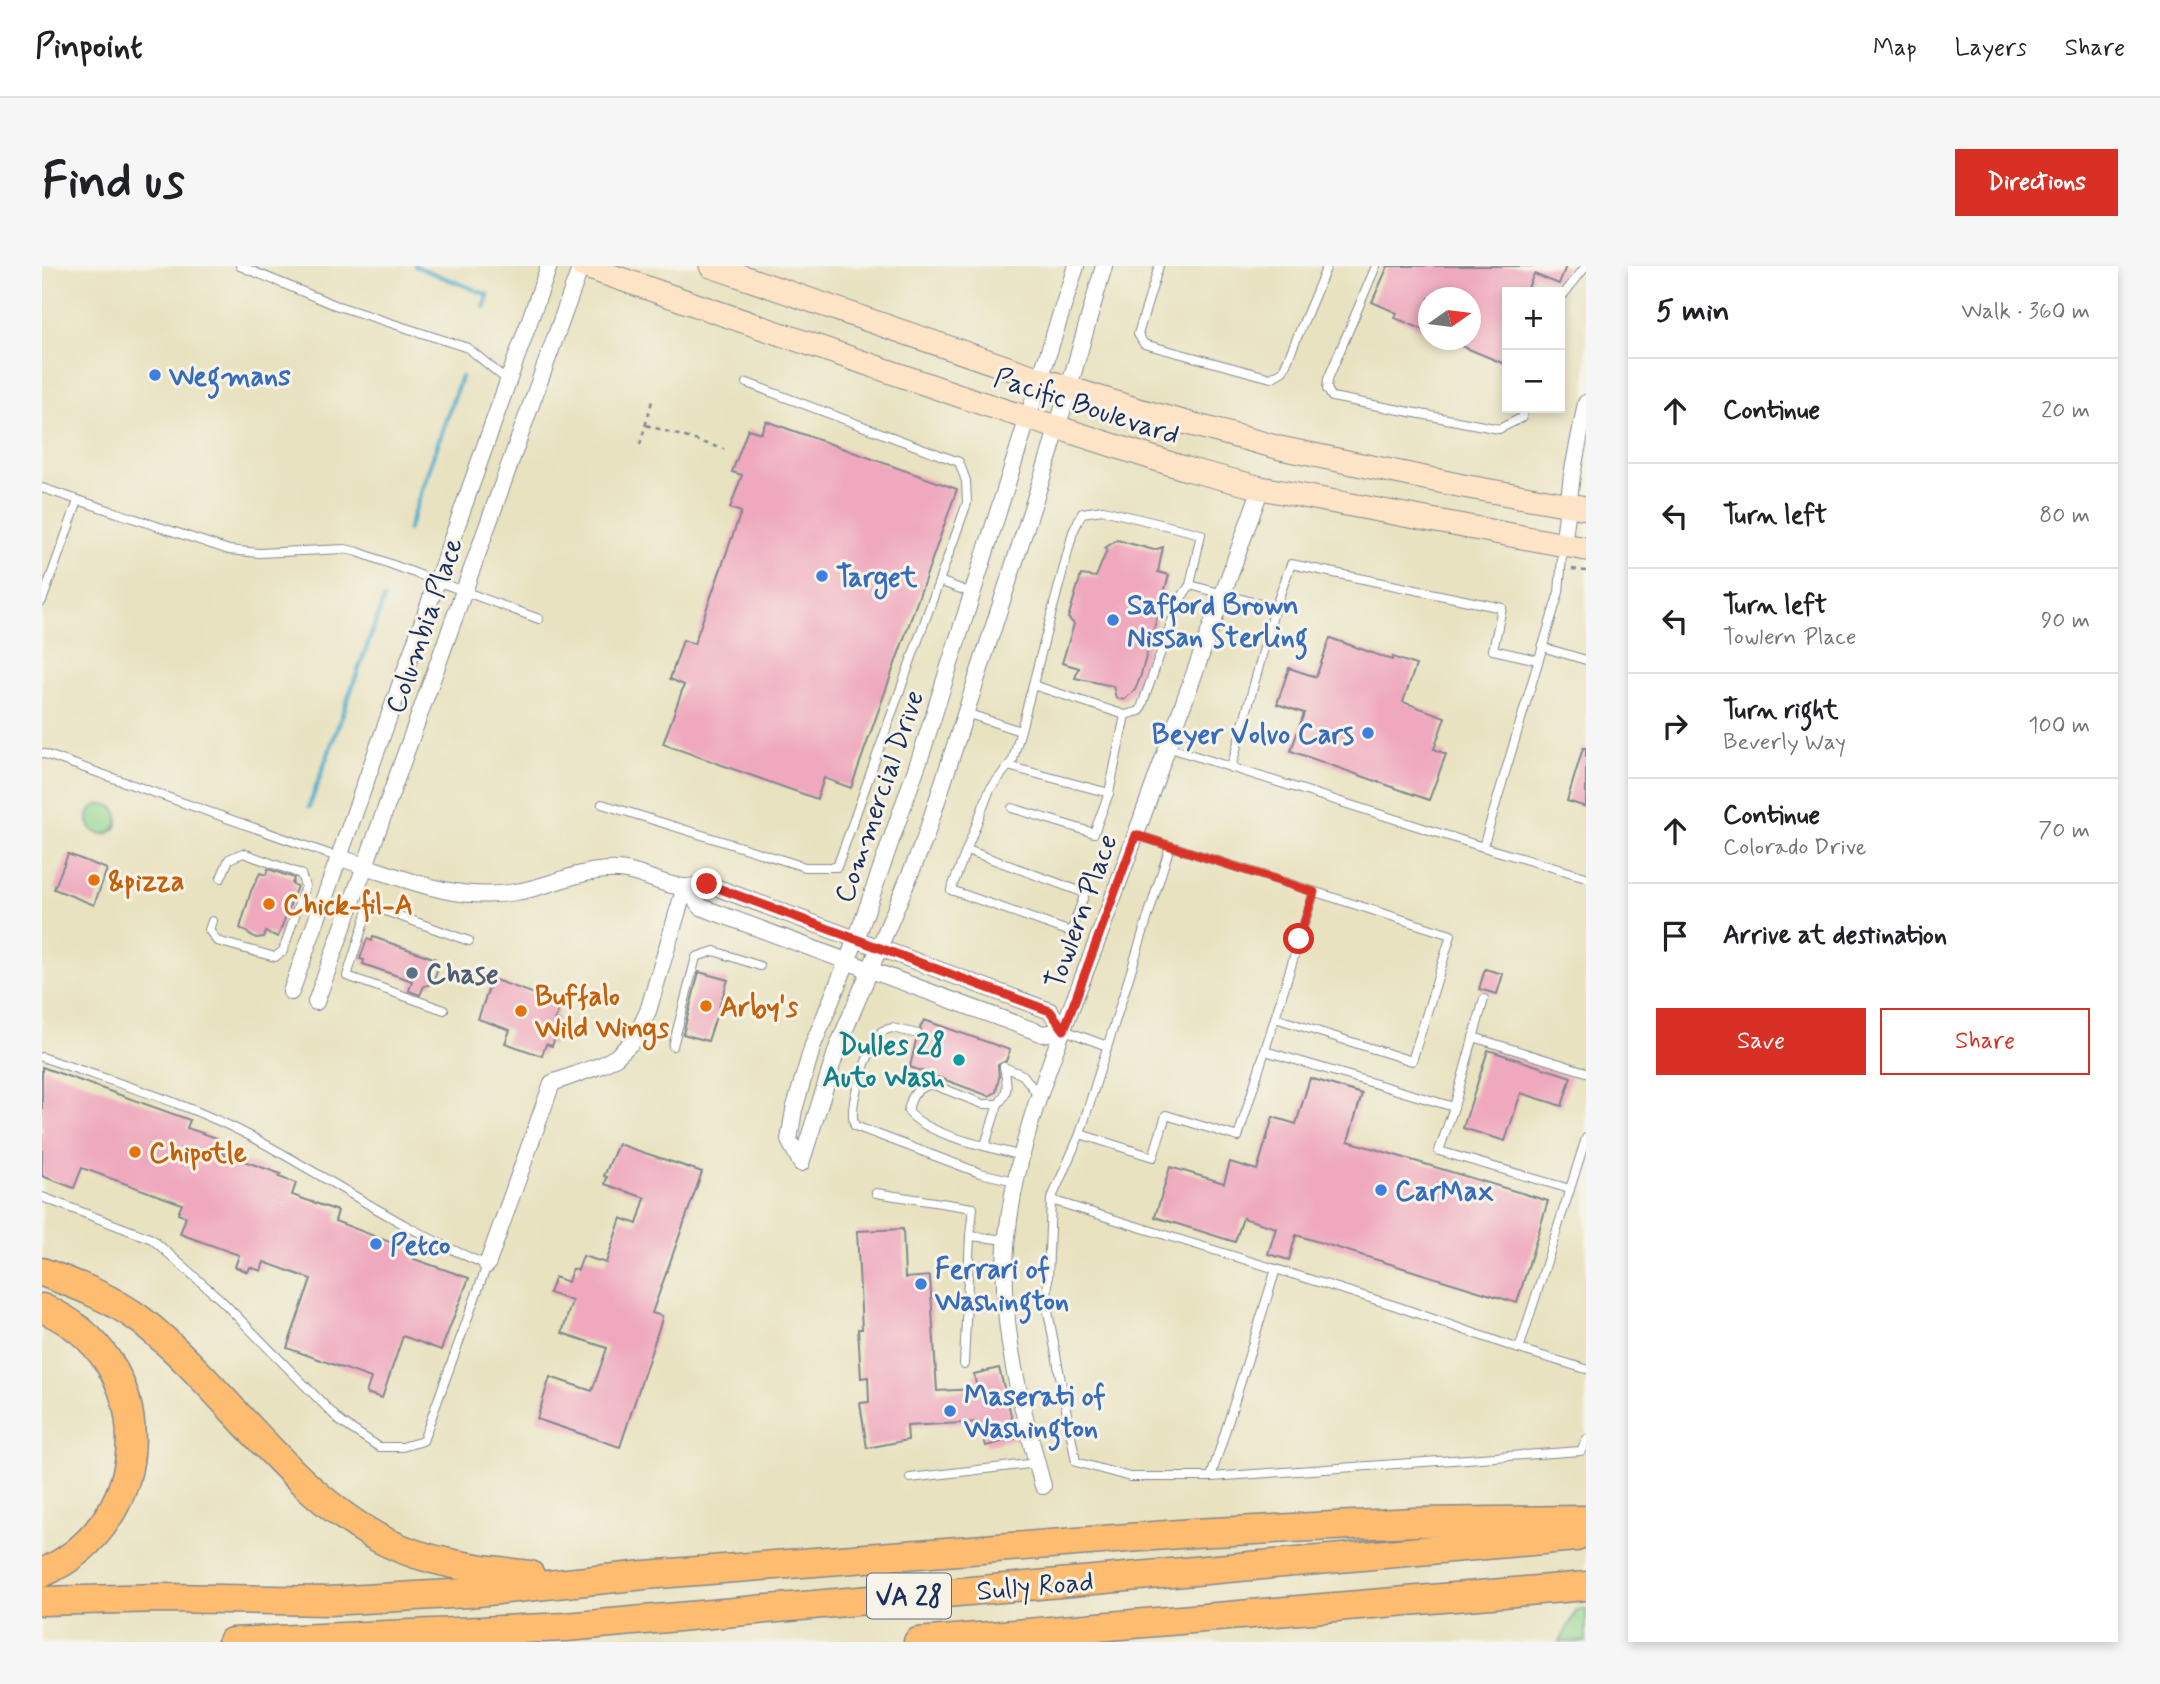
<!DOCTYPE html>
<html lang="en">
<head>
<meta charset="utf-8">
<style>
	body { margin:0; font-family:Mynerve,sans-serif; background:#f6f6f6; color:#202124 }
	.controls { position:absolute; right:21px; top:21px; display:grid; overflow:hidden; border-radius:0px; box-shadow:0 4px 10px #0003 }
	.controls button { width:63px; height:63px; display:grid; place-items:center; padding:0; border:0; border-bottom:2px solid #e0e0e0; background:#fff; color:#202124; font:35px sans-serif }
	.compass { position:absolute; left:1376px; top:21px; width:63px; height:63px; border-radius:50%; background:#fff; box-shadow:0 4px 10px #0003; rotate:76deg }
	.stop { position:absolute; width:21px; height:21px; margin:-16px; border:5px solid #d93025; border-radius:50%; background:#fff }
	.stop.end { background:#d93025; border-color:#fff; box-shadow:0 2px 7px #0008 }
	.list { margin:0; padding:0; list-style:none }
	h2 { display:flex; justify-content:space-between; align-items:center; height:91px; margin:0; padding:0 28px; font-size:30px }
	h2 small { font-size:23px; font-weight:400; color:#757577 }
	.list li { display:grid; grid-template-columns:46px 1fr auto; gap:21px; align-items:center; box-sizing:border-box; height:105px; padding:0 28px; border-top:2px solid #e0e0e0 }
	.list b { display:block; font-size:26px; white-space:nowrap }
	.list p { margin:0; font-size:23px; white-space:nowrap; color:#757577 }
	.list em { font-size:23px; font-style:normal; color:#757577 }
	.actions { display:flex; gap:14px; padding:21px 28px }
	.actions a { flex:1; padding:16px 0; border:2px solid #d93025; border-radius:0px; text-align:center; font-size:24px; color:#d93025 }
	.actions .main { background:#d93025; color:#fff }
	.icon { flex:none; width:38px; height:38px; fill:none; stroke:currentColor; stroke-width:2; stroke-linecap:round; stroke-linejoin:round }
	.map { position:relative; flex:none; width:1544px; height:1376px; overflow:hidden; border-radius:0px }
	header { display:flex; align-items:center; gap:42px; box-sizing:border-box; height:98px; padding:0 35px; background:#fff; border-bottom:2px solid #e0e0e0 }
	header strong { font-size:33px }
	nav { display:flex; gap:38px; margin-inline-start:auto; font-size:24px }
	.intro { display:flex; align-items:center; justify-content:space-between; box-sizing:border-box; height:168px; padding:0 42px }
	h1 { margin:0; font-size:49px }
	.button { padding:18px 32px; border-radius:0px; background:#d93025; color:#fff; font-size:24px; font-weight:700 }
	main { display:flex; gap:42px; padding:0 42px }
	aside { flex:1; background:#fff; border-radius:0px; box-shadow:0 4px 10px #0003 }
	.map>svg:first-child { display:block }
	.green { fill:#8fd691; stroke:#558278; stroke-width:2 }
	.lines { fill:none; stroke-linecap:round; stroke-linejoin:round }
	.stream { stroke:#4cabcb; stroke-width:4.5 }
	.building { fill:#efa8be }
	.lane-casing { stroke:#82888f; stroke-width:10 }
	.street-casing { stroke:#82888f; stroke-width:18 }
	.secondary-casing { stroke:#82888f; stroke-width:25 }
	.highway-casing { stroke:#82888f; stroke-width:31 }
	.path { stroke:#82888f; stroke-width:2.5; stroke-dasharray:5 5; stroke-linecap:butt }
	.lane { stroke:#fff; stroke-width:8 }
	.street { stroke:#fff; stroke-width:16 }
	.secondary { stroke:#fee4c6; stroke-width:23 }
	.highway { stroke:#fdbc70; stroke-width:28 }
	.route { stroke:#d93025; stroke-width:9 }
	.shop-dot { fill:#3f7fe0; stroke:#f7f3e8; stroke-width:2.5 }
	.food-dot { fill:#e8710a; stroke:#f7f3e8; stroke-width:2.5 }
	.service-dot { fill:#5c6f8a; stroke:#f7f3e8; stroke-width:2.5 }
	.culture-dot { fill:#0f9aa8; stroke:#f7f3e8; stroke-width:2.5 }
	.labels { text-anchor:middle; stroke-width:6; stroke-linejoin:round; paint-order:stroke }
	.shield { fill:#f7f3e8; stroke:#5d6a87; stroke-width:2 }
	.shield-label { font-size:26px; font-weight:bold; fill:#1b2f5e }
	.shop-label { font-size:28px; font-weight:bold; fill:#366cbe; stroke:#f7f3e8; text-anchor:start }
	.street-label { font-size:28px; fill:#1b2f5e; stroke:#f7f3e8 }
	.food-label { font-size:28px; font-weight:bold; fill:#c56008; stroke:#f7f3e8; text-anchor:start }
	.service-label { font-size:28px; font-weight:bold; fill:#4e5e75; stroke:#f7f3e8; text-anchor:start }
	.culture-label { font-size:28px; font-weight:bold; fill:#0d838f; stroke:#f7f3e8; text-anchor:end }
</style>
</head>
<body>
<header>
<strong>Pinpoint</strong>
<nav><a>Map</a><a>Layers</a><a>Share</a></nav>
</header>
<div class="intro"><h1>Find us</h1><a class="button">Directions</a></div>
<main>
<div class="map">
<svg width="1544" height="1376" viewBox="0 0 1544 1376">
	<rect width="100%" height="100%" fill="#f7f3e8"/>
	<filter id="ink" filterUnits="userSpaceOnUse"><feTurbulence type="fractalNoise" baseFrequency=".0143" numOctaves="2"/><feDisplacementMap in="SourceGraphic" scale="14" xChannelSelector="R" yChannelSelector="G"/><feConvolveMatrix kernelMatrix="1 2 1 2 8 2 1 2 1" color-interpolation-filters="sRGB"/></filter>
	<filter id="wash" filterUnits="userSpaceOnUse"><feTurbulence type="fractalNoise" baseFrequency=".00686" numOctaves="4" result="noise"/><feDisplacementMap in="SourceGraphic" scale="28" xChannelSelector="R" yChannelSelector="G"/><feGaussianBlur stdDeviation="1.57" result="paint"/><feColorMatrix in="noise" values="0 0 0 0 0 0 0 0 0 0 0 0 0 0 0 0 0 1.4 0 .05"/><feComposite in="paint" operator="in"/></filter>
	<g filter="url(#wash)">
		<rect width="100%" height="100%" fill="#e8e2c0"/>
		<g class="green">
			<circle cx="61" cy="553" r="15"/>
			<path d="M 1544,1343 L 1544,1376 L 1518,1376 L 1535,1344 Z"/>
		</g>
		<g class="lines">
			<g class="stream">
				<path d="M 373,0 L 446,29 L 442,41"/>
				<path d="M 366,264 L 419,111"/>
				<path d="M 267,541 L 342,333"/>
			</g>
		</g>
		<g id="blocks">
			<g class="building">
				<path d="M 1346,0 L 1524,0 L 1517,18 L 1492,8 L 1484,26 L 1465,26 L 1465,99 L 1405,74 L 1429,74 L 1429,32 L 1387,32 L 1387,66 L 1353,52 L 1355,47 L 1330,36 Z"/>
				<path d="M 724,155 L 915,223 L 809,522 L 782,512 L 775,533 L 621,478 L 642,419 L 628,413 L 641,374 L 652,378 L 699,246 L 688,242 L 700,209 L 690,206 L 706,163 L 719,167 Z"/>
				<path d="M 1075,274 L 1112,284 L 1121,281 L 1116,306 L 1127,309 L 1098,412 L 1093,424 L 1082,434 L 1074,432 L 1071,420 L 1033,412 L 1037,402 L 1020,397 L 1032,358 L 1026,352 L 1039,309 L 1054,311 L 1065,284 L 1063,282 Z"/>
				<path d="M 1288,372 L 1350,394 L 1351,391 L 1374,399 L 1361,436 L 1403,451 L 1392,483 L 1404,488 L 1387,534 L 1249,485 L 1262,447 L 1235,438 L 1247,402 L 1274,411 Z"/>
				<path d="M 1541,482 L 1544,482 L 1544,541 L 1525,535 Z"/>
				<path d="M 26,588 L 65,603 L 52,639 L 12,623 Z"/>
				<path d="M 226,603 L 252,612 L 250,618 L 255,620 L 236,671 L 224,666 L 222,671 L 214,672 L 198,662 L 209,625 L 218,607 L 224,609 Z"/>
				<path d="M 331,671 L 394,693 L 393,697 L 397,699 L 390,718 L 382,720 L 378,729 L 367,725 L 370,715 L 321,698 L 322,694 L 318,693 L 325,673 L 330,675 Z"/>
				<path d="M 1443,703 L 1461,708 L 1455,728 L 1437,723 Z"/>
				<path d="M 657,706 L 686,714 L 666,775 L 641,768 Z"/>
				<path d="M 450,713 L 519,737 L 513,754 L 519,756 L 510,780 L 504,778 L 500,790 L 463,777 L 468,764 L 436,753 Z"/>
				<path d="M 882,754 L 968,784 L 964,795 L 956,799 L 957,812 L 954,826 L 947,830 L 868,801 L 874,774 L 882,770 L 878,762 Z"/>
				<path d="M 1446,784 L 1529,811 L 1520,840 L 1479,827 L 1463,875 L 1421,862 Z"/>
				<path d="M 0,801 L 148,854 L 145,862 L 175,872 L 170,884 L 239,908 L 237,911 L 254,917 L 250,929 L 296,945 L 293,955 L 374,986 L 372,993 L 427,1012 L 399,1084 L 361,1070 L 340,1132 L 324,1127 L 329,1112 L 245,1082 L 269,1013 L 222,996 L 219,1005 L 208,1001 L 206,1006 L 193,1001 L 197,989 L 138,968 L 144,951 L 136,948 L 140,938 L 40,902 L 32,922 L 0,910 Z"/>
				<path d="M 1268,812 L 1320,828 L 1306,875 L 1506,935 L 1475,1037 L 1254,969 L 1247,994 L 1226,988 L 1234,962 L 1201,952 L 1193,976 L 1113,951 L 1128,901 L 1182,917 L 1188,896 L 1215,904 L 1231,851 L 1254,858 Z"/>
				<path d="M 576,878 L 660,906 L 610,1047 L 620,1050 L 619,1056 L 578,1181 L 495,1153 L 508,1111 L 550,1125 L 565,1082 L 520,1067 L 530,1035 L 507,1027 L 513,1011 L 526,1016 L 530,1003 L 536,1004 L 541,990 L 564,997 L 579,952 L 595,958 L 603,932 L 563,918 L 565,911 L 562,910 Z"/>
				<path d="M 861,963 L 863,1012 L 888,1010 L 895,1125 L 935,1123 L 932,1108 L 957,1102 L 975,1172 L 944,1180 L 938,1156 L 865,1160 L 866,1174 L 825,1182 L 818,1137 L 827,1136 L 826,1111 L 819,1112 L 816,1063 L 820,1063 L 815,965 Z"/>
			</g>
		</g>
	</g>
	<g filter="url(#ink)">
		<use href="#blocks" fill-opacity="0" stroke="#82888f" stroke-width="2"/>
		<g class="lines">
			<defs>
				<g id="lane">
					<path d="M 198,0 L 293,39 L 426,82 L 466,115"/>
					<path d="M 1117,0 L 1096,68 L 1102,78 L 1229,112 L 1241,105 L 1285,0"/>
					<path d="M 1334,0 L 1286,113 L 1285,123 L 1290,131 L 1457,163 L 1481,151 L 1481,142"/>
					<path d="M 1518,33 L 1544,0"/>
					<path d="M 0,222 L 187,284 L 217,287 L 303,283 L 316,286 L 497,353"/>
					<path d="M 1521,280 L 1517,326 L 1441,581 L 1544,611"/>
					<path d="M 897,315 L 930,327"/>
					<path d="M 0,335 L 36,235"/>
					<path d="M 1500,381 L 1544,394"/>
					<path d="M 991,419 L 1083,449"/>
					<path d="M 924,447 L 978,465"/>
					<path d="M 1125,481 L 1441,581"/>
					<path d="M 0,487 L 298,592"/>
					<path d="M 966,500 L 1067,527 L 1083,449 L 1098,445 L 1137,335 L 1148,319"/>
					<path d="M 1189,502 L 1233,342 L 1249,298 L 1460,342 L 1451,384 L 1496,394"/>
					<path d="M 560,538 L 763,601 L 795,601 L 925,237 L 924,215 L 917,196 L 705,117"/>
					<path d="M 970,542 L 1052,567 L 1067,527"/>
					<path d="M 1094,569 L 1409,669 L 1370,795 L 1233,752 L 1196,871 L 1124,849 L 1111,891 L 1038,868 L 1128,580"/>
					<path d="M 925,584 L 1043,627 L 1029,666 L 909,624 L 948,523 L 971,494 L 1031,266 L 1040,247 L 1061,244 L 1159,268 L 1148,319 L 1233,342"/>
					<path d="M 170,655 L 167,664 L 175,675 L 233,691 L 241,685 L 263,620 L 259,608 L 201,587 L 187,593 L 179,612"/>
					<path d="M 402,744 L 305,710 L 326,644 L 335,642 L 427,675"/>
					<path d="M 1233,752 L 1272,626"/>
					<path d="M 1022,764 L 1065,780"/>
					<path d="M 876,768 L 850,762 L 840,765 C 827,783 804,839 813,860 L 938,907 L 973,915"/>
					<path d="M 1431,771 L 1544,806"/>
					<path d="M 631,780 L 654,691 L 672,685 L 718,700"/>
					<path d="M 1223,785 L 1412,841 L 1442,733"/>
					<path d="M 0,791 C 70,816 144,836 210,871 C 289,913 362,965 445,999 L 381,1175 L 360,1181 L 337,1181 L 299,1156 L 178,1033 L 110,973 L 0,931"/>
					<path d="M 962,801 C 965,816 968,826 956,838 L 941,838 L 892,819 C 875,819 869,830 866,845 C 885,870 949,881 980,890"/>
					<path d="M 962,801 L 981,809 L 996,829"/>
					<path d="M 1412,841 L 1397,885 L 1528,923 L 1544,872"/>
					<path d="M 1038,868 L 1009,934 L 1005,1040 L 1034,1196 L 1088,1211 L 1169,1211 L 1539,1185 L 1544,1174"/>
					<path d="M 943,879 L 956,838"/>
					<path d="M 1528,923 L 1477,1083 L 1544,1103"/>
					<path d="M 834,927 L 931,942 L 928,970 L 965,974"/>
					<path d="M 1009,934 L 1354,1040 L 1477,1083"/>
					<path d="M 922,1098 L 928,970"/>
					<path d="M 1169,1211 L 1234,1003"/>
					<path d="M 868,1212 L 995,1197"/>
				</g>
				<g id="street">
					<path d="M 1521,280 L 1530,209 L 1544,137"/>
					<path d="M 298,592 C 357,610 410,637 474,626 C 505,621 535,605 567,604 C 596,602 620,621 644,621 C 651,621 658,619 665,618 L 1008,745 L 1022,764 L 1001,768 L 659,641 L 643,621"/>
					<path d="M 249,726 L 507,0"/>
					<path d="M 274,736 L 539,0"/>
					<path d="M 759,897 L 796,780 L 882,575 L 1008,187 L 1062,0"/>
					<path d="M 759,897 L 747,874 L 752,844 L 771,779 L 815,671 L 880,486 L 1034,0"/>
					<path d="M 445,999 L 510,817 L 560,799 L 574,791 L 593,773 L 606,745 L 643,621"/>
					<path d="M 1001,1220 C 981,1146 960,1073 963,997 C 968,879 1021,767 1061,659 C 1114,513 1167,368 1219,222"/>
				</g>
				<g id="secondary">
					<path d="M 541,0 L 942,138 L 1145,203 L 1219,222 L 1544,283"/>
					<path d="M 669,0 L 998,113 L 1093,143 L 1238,182 L 1421,220 L 1544,242"/>
				</g>
				<g id="highway">
					<path d="M 0,1006 C 35,1019 70,1032 100,1055 C 183,1121 247,1227 344,1276 C 389,1298 438,1303 488,1309"/>
					<path d="M 0,1042 C 120,1092 117,1255 0,1307"/>
					<path d="M 0,1335 L 121,1332 L 287,1335 L 426,1327 L 603,1309 L 1151,1267 L 1373,1256 L 1544,1254"/>
					<path d="M 190,1376 L 524,1361 L 1534,1271"/>
					<path d="M 876,1376 L 1544,1320"/>
				</g>
			</defs>
			<use href="#lane" class="lane-casing"/>
			<use href="#street" class="street-casing"/>
			<use href="#secondary" class="secondary-casing"/>
			<use href="#highway" class="highway-casing"/>
			<g class="path">
				<path d="M 604,159 L 682,183"/>
				<path d="M 598,179 L 610,135"/>
				<path d="M 1530,303 L 1544,305"/>
			</g>
			<use href="#lane" class="lane"/>
			<use href="#street" class="street"/>
			<use href="#secondary" class="secondary"/>
			<use href="#highway" class="highway"/>
		</g>
	</g>
	<g class="lines" filter="url(#ink)">
		<path class="route" d="M 665,618 L 1008,745 L 1022,764 L 1094,569 L 1272,626 L 1257,673"/>
	</g>
	<g class="shop-dot">
		<circle cx="113" cy="109" r="7"/>
		<circle cx="780" cy="310" r="7"/>
		<circle cx="1071" cy="354" r="7"/>
		<circle cx="1326" cy="467" r="7"/>
		<circle cx="1339" cy="924" r="7"/>
		<circle cx="334" cy="978" r="7"/>
		<circle cx="879" cy="1018" r="7"/>
		<circle cx="908" cy="1145" r="7"/>
	</g>
	<g class="food-dot">
		<circle cx="52" cy="614" r="7"/>
		<circle cx="227" cy="638" r="7"/>
		<circle cx="664" cy="740" r="7"/>
		<circle cx="479" cy="745" r="7"/>
		<circle cx="93" cy="886" r="7"/>
	</g>
	<circle class="service-dot" cx="370" cy="707" r="7"/>
	<circle class="culture-dot" cx="917" cy="794" r="7"/>
	<g class="labels">
		<rect class="shield" x="825" y="1307.5" width="84" height="45" rx="5"/>
		<g class="shield-label">
			<text x="867" y="1339">VA 28</text>
		</g>
		<g class="shop-label">
			<text x="127" y="119">Wegmans</text>
			<text x="794" y="320">Target</text>
			<text x="1085" y="348">Safford Brown<tspan x="1085" dy="32">Nissan Sterling</tspan></text>
			<text x="1312" y="477" text-anchor="end">Beyer Volvo Cars</text>
			<text x="1353" y="934">CarMax</text>
			<text x="348" y="988">Petco</text>
			<text x="893" y="1012">Ferrari of<tspan x="893" dy="32">Washington</tspan></text>
			<text x="922" y="1139">Maserati of<tspan x="922" dy="32">Washington</tspan></text>
		</g>
		<g class="street-label">
			<text transform="translate(1045 139) rotate(18)" y="10">Pacific Boulevard</text>
			<text transform="translate(381 359) rotate(-71)" y="10">Columbia Place</text>
			<text transform="translate(836 530) rotate(-71)" y="10">Commercial Drive</text>
			<text transform="translate(1038 645) rotate(-70)" y="10">Towlern Place</text>
			<text transform="translate(993 1319) rotate(-5)" y="10">Sully Road</text>
		</g>
		<g class="food-label">
			<text x="66" y="624">&amp;pizza</text>
			<text x="241" y="648">Chick-fil-A</text>
			<text x="493" y="739">Buffalo<tspan x="493" dy="32">Wild Wings</tspan></text>
			<text x="678" y="750">Arby's</text>
			<text x="107" y="896">Chipotle</text>
		</g>
		<g class="service-label">
			<text x="384" y="717">Chase</text>
		</g>
		<g class="culture-label">
			<text x="903" y="788">Dulles 28<tspan x="903" dy="32">Auto Wash</tspan></text>
		</g>
	</g>
</svg>
<div class="controls">
<button>+</button>
<button>−</button>
</div>
<svg class="compass" viewBox="-18 -18 36 36"><path d="M0-13l5 13h-10z" fill="#e53935"/><path d="M0 13l5-13h-10z" fill="#757577"/></svg>
<div class="stop" style="left:1257px;top:673px"></div>
<div class="stop end" style="left:665px;top:618px"></div>
</div>
<aside>
<h2>5 min<small>Walk · 360 m</small></h2>
<ul class="list">
<li><svg class="icon" aria-label="ahead" viewBox="0 0 24 24"><path d="M12 20V5M6 11l6-6 6 6"/></svg><div><b>Continue</b></div><em>20 m</em></li>
<li><svg class="icon" aria-label="left" viewBox="0 0 24 24"><path d="M17 20v-9H6M10 6l-5 5 5 5"/></svg><div><b>Turn left</b></div><em>80 m</em></li>
<li><svg class="icon" aria-label="left" viewBox="0 0 24 24"><path d="M17 20v-9H6M10 6l-5 5 5 5"/></svg><div><b>Turn left</b><p>Towlern Place</p></div><em>90 m</em></li>
<li><svg class="icon" aria-label="right" viewBox="0 0 24 24"><path d="M7 20v-9h11M14 6l5 5-5 5"/></svg><div><b>Turn right</b><p>Beverly Way</p></div><em>100 m</em></li>
<li><svg class="icon" aria-label="ahead" viewBox="0 0 24 24"><path d="M12 20V5M6 11l6-6 6 6"/></svg><div><b>Continue</b><p>Colorado Drive</p></div><em>70 m</em></li>
<li><svg class="icon" aria-label="arrive" viewBox="0 0 24 24"><path d="M6 21V4h12l-3 4 3 4H6"/></svg><div><b>Arrive at destination</b></div></li>
</ul>
<div class="actions"><a class="main">Save</a><a>Share</a></div>
</aside>
</main>
</body>
</html>
